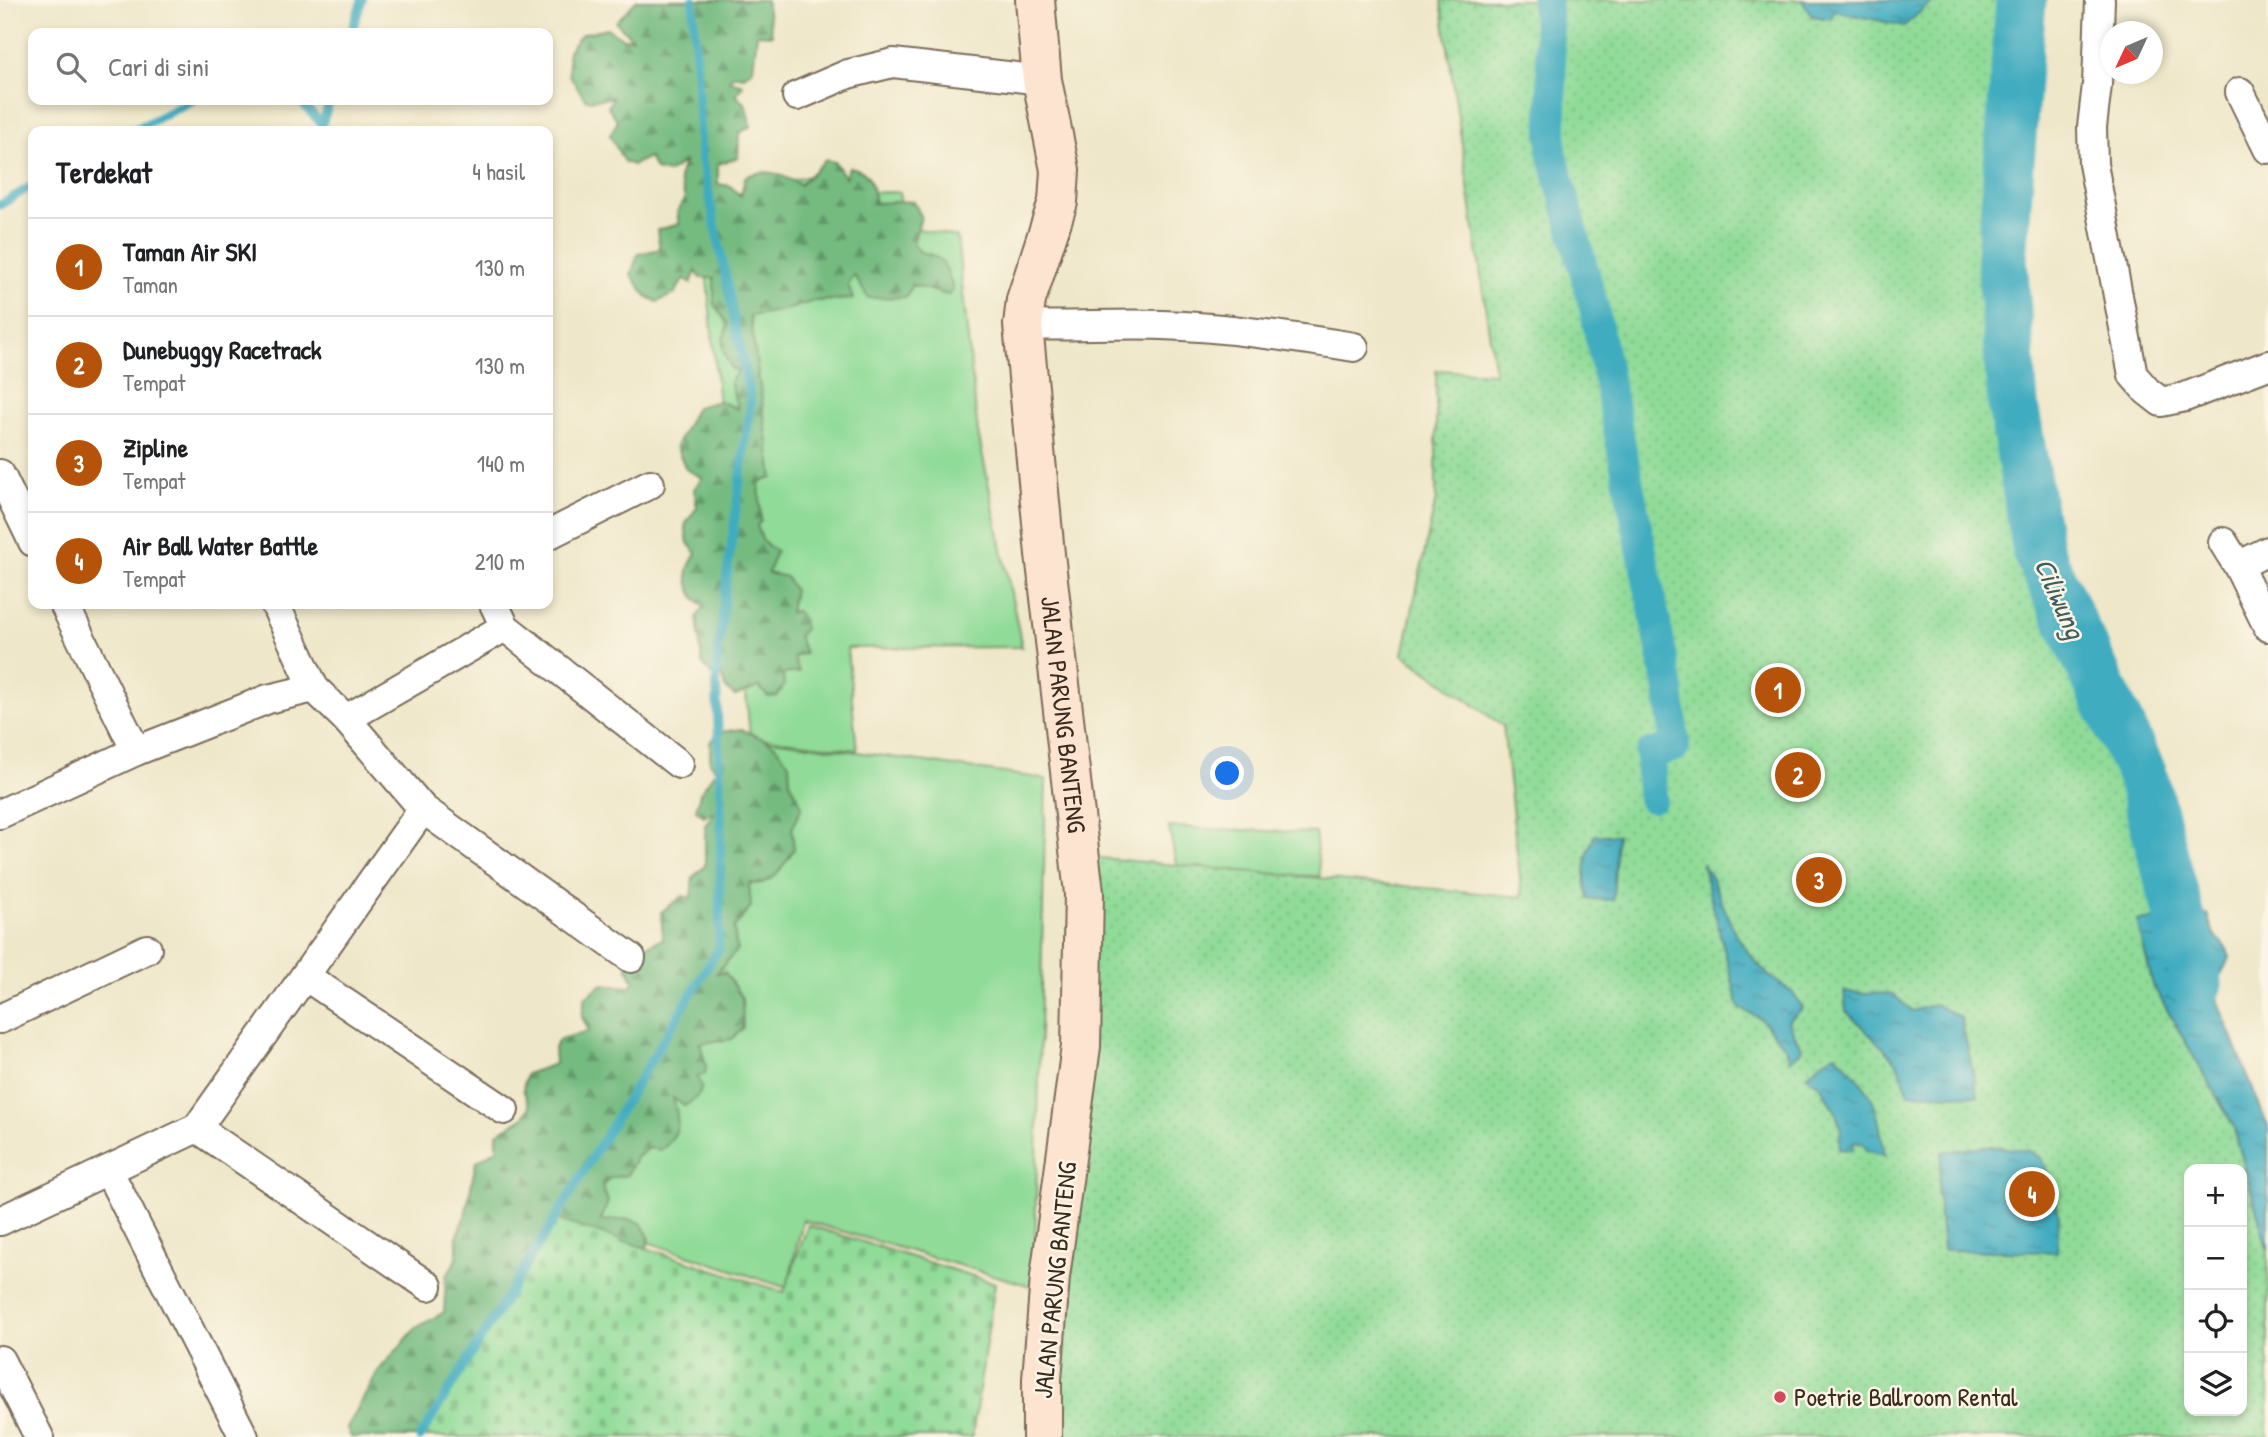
<!DOCTYPE html>
<html lang="id">
<head>
<meta charset="utf-8">
<style>
	body { margin:0; font-family:"Patrick Hand",sans-serif; background:#f6f6f6; color:#202124 }
	.controls { position:absolute; right:21px; bottom:21px; display:grid; overflow:hidden; border-radius:14px; box-shadow:0 4px 10px #0003 }
	.controls button { width:63px; height:63px; display:grid; place-items:center; padding:0; border:0; border-bottom:2px solid #e0e0e0; background:#fff; color:#202124; font:35px sans-serif }
	.compass { position:absolute; left:2100px; top:21px; width:63px; height:63px; border-radius:50%; background:#fff; box-shadow:0 4px 10px #0003; rotate:226deg }
	.you { position:absolute; left:1228px; top:774px; width:24px; height:24px; margin:-18px; border:5px solid #fff; border-radius:50%; background:#1a73e8; box-shadow:0 0 0 10px #1a73e833 }
	.badge { display:grid; place-items:center; width:46px; height:46px; border-radius:50%; background:#b45309; color:#fff; font-size:23px; font-weight:700 }
	.pin { position:absolute; translate:-50% -50%; border:4px solid #fff; box-shadow:0 2px 7px #0006 }
	.list { margin:0; padding:0; list-style:none }
	h2 { display:flex; justify-content:space-between; align-items:center; height:91px; margin:0; padding:0 28px; font-size:30px }
	h2 small { font-size:23px; font-weight:400; color:#757577 }
	.list li { display:grid; grid-template-columns:46px 1fr auto; gap:21px; align-items:center; box-sizing:border-box; height:98px; padding:0 28px; border-top:2px solid #e0e0e0 }
	.list b { display:block; font-size:26px; white-space:nowrap }
	.list p { margin:0; font-size:23px; white-space:nowrap; color:#757577 }
	.list em { font-size:23px; font-style:normal; color:#757577 }
	.icon { flex:none; width:38px; height:38px; fill:none; stroke:currentColor; stroke-width:2; stroke-linecap:round; stroke-linejoin:round }
	.map { position:relative; flex:none; width:2268px; height:1437px; overflow:hidden }
	.search { position:absolute; background:#fff; box-shadow:0 4px 10px #0003; left:28px; top:28px; width:525px; height:77px; display:flex; align-items:center; gap:18px; box-sizing:border-box; padding:0 24px; border-radius:14px; color:#757577; font-size:26px }
	.panel { position:absolute; background:#fff; box-shadow:0 4px 10px #0003; left:28px; top:126px; width:525px; height:483px; border-radius:14px }
	.map>svg:first-child { display:block }
	.green { fill:#90db98; stroke:#66825b; stroke-width:2 }
	.forest { fill:url(#forest-firs); stroke:#58724f; stroke-width:2 }
	.cemetery { fill:url(#cemetery-stones); stroke:#66825b; stroke-width:2 }
	.park { fill:url(#park-dots); stroke:#66825b; stroke-width:2; fill-rule:evenodd }
	.water { fill:url(#water-ripples); stroke:#3e6b6f; stroke-width:2 }
	.lines { fill:none; stroke-linecap:round; stroke-linejoin:round }
	.stream { stroke:#41acc0; stroke-width:9 }
	.canal { stroke:#41acc0; stroke-width:30 }
	.river { stroke:#41acc0; stroke-width:51 }
	.street-casing { stroke:#7a6c5a; stroke-width:32 }
	.secondary-casing { stroke:#7a6c5a; stroke-width:42 }
	.street { stroke:#fff; stroke-width:28 }
	.secondary { stroke:#fde4d1; stroke-width:38 }
	.poi-dot { fill:#d1495b; stroke:#fcf5e5; stroke-width:2.5 }
	.labels { text-anchor:middle; stroke-width:5; stroke-linejoin:round; paint-order:stroke }
	.street-label { font-size:26px; fill:#3b2a1e; stroke:#fcf5e5 }
	.poi-label { font-size:26px; fill:#3b2a1e; stroke:#fcf5e5; text-anchor:start }
	.water-label { font-size:28px; font-style:italic; fill:#3d5e5f; stroke:#fcf5e5 }
</style>
</head>
<body>
<div class="map">
<svg width="2268" height="1437" viewBox="0 0 2268 1437">
	<defs>
		<pattern id="forest-firs" width="22" height="20" patternUnits="userSpaceOnUse" patternTransform="scale(1.75)"><rect width="22" height="20" fill="#74bb80"/><path d="M5 1l3.5 6h-7zM16 11l3.5 6h-7z" fill="#609868"/></pattern>
		<pattern id="cemetery-stones" width="16" height="16" patternUnits="userSpaceOnUse" patternTransform="scale(1.75)"><rect width="16" height="16" fill="#90db98"/><path d="M2 7V4a2 2 0 0 1 4 0v3zM10 15v-3a2 2 0 0 1 4 0v3z" fill="#7dbc83"/></pattern>
		<pattern id="park-dots" width="8" height="8" patternUnits="userSpaceOnUse" patternTransform="scale(1.75)"><rect width="8" height="8" fill="#90db98"/><path d="M2 2h.1M6 6h.1" fill="none" stroke="#7dbc83" stroke-width="1.8" stroke-linecap="round"/></pattern>
		<pattern id="water-ripples" width="26" height="14" patternUnits="userSpaceOnUse" patternTransform="scale(1.75)"><rect width="26" height="14" fill="#41acc0"/><path d="M2 4q2-2 4 0t4 0M15 11q2-2 4 0t4 0" fill="none" stroke="#388c9b"/></pattern>
	</defs>
	<rect width="100%" height="100%" fill="#fcf5e5"/>
	<filter id="ink" filterUnits="userSpaceOnUse"><feTurbulence type="fractalNoise" baseFrequency=".0143" numOctaves="2"/><feDisplacementMap in="SourceGraphic" scale="14" xChannelSelector="R" yChannelSelector="G"/><feConvolveMatrix kernelMatrix="1 2 1 2 8 2 1 2 1" color-interpolation-filters="sRGB"/></filter>
	<filter id="wash" filterUnits="userSpaceOnUse"><feTurbulence type="fractalNoise" baseFrequency=".00686" numOctaves="4" result="noise"/><feDisplacementMap in="SourceGraphic" scale="28" xChannelSelector="R" yChannelSelector="G"/><feGaussianBlur stdDeviation="1.57" result="paint"/><feColorMatrix in="noise" values="0 0 0 0 0 0 0 0 0 0 0 0 0 0 0 0 0 1.4 0 .05"/><feComposite in="paint" operator="in"/></filter>
	<g filter="url(#wash)">
		<rect width="100%" height="100%" fill="#efe7c9"/>
		<g class="green">
			<path d="M 834,170 L 837,193 L 899,192 L 905,226 L 957,237 L 978,433 L 1022,647 L 847,648 L 857,750 L 759,738 L 1046,779 L 1034,1287 L 803,1220 L 787,1288 L 560,1213 L 720,959 L 750,736 L 700,203 Z"/>
			<path d="M 1169,827 L 1315,833 L 1320,876 L 1178,873 Z"/>
		</g>
		<g class="forest">
			<path d="M 637,0 L 766,0 L 772,35 L 757,34 L 753,69 L 743,77 L 734,75 L 729,80 L 743,85 L 736,95 L 745,103 L 751,127 L 739,133 L 738,158 L 718,164 L 718,184 L 730,186 L 741,196 L 745,177 C 767,167 780,174 800,185 L 825,160 L 835,162 L 845,177 L 849,167 C 872,171 871,183 875,203 L 914,201 L 921,217 L 913,243 L 920,252 C 945,256 947,267 953,290 L 949,295 L 912,285 L 906,297 L 868,298 L 854,275 L 848,284 L 853,299 L 814,301 L 789,309 L 750,316 L 773,478 L 759,482 L 761,521 L 757,525 L 763,542 L 776,551 L 768,573 L 786,577 L 794,590 L 790,612 L 797,611 L 803,620 L 804,630 L 798,636 L 805,653 L 794,657 L 799,672 L 783,674 L 784,686 L 777,696 L 768,697 L 759,687 L 735,696 L 725,688 L 722,675 L 711,674 L 702,663 L 697,617 L 704,607 C 693,599 686,584 688,570 C 689,564 694,558 696,553 L 688,543 L 685,525 L 697,507 L 694,489 L 702,478 L 686,469 L 676,446 L 696,407 L 719,401 L 738,409 L 730,382 L 738,371 L 732,369 C 722,350 719,345 728,325 L 714,303 L 714,278 L 700,278 L 696,271 L 691,283 L 684,279 L 674,294 L 657,302 L 646,296 L 631,274 L 638,254 L 660,249 L 657,230 L 679,224 L 677,212 L 685,198 L 679,178 L 684,162 L 668,173 L 655,170 L 649,157 L 633,165 L 624,162 L 610,135 L 618,121 L 608,107 L 613,98 L 586,100 L 569,75 L 568,51 L 582,34 L 607,28 L 622,38 L 632,38 L 616,22 Z"/>
			<path d="M 741,729 L 774,744 L 789,763 L 790,782 L 802,806 L 792,829 L 794,849 C 783,866 772,888 749,883 L 751,907 L 734,928 L 737,950 L 717,973 L 725,972 L 742,998 L 743,1028 L 732,1039 L 700,1043 L 706,1066 L 705,1074 L 697,1077 L 702,1087 L 699,1095 L 685,1106 L 673,1098 C 680,1121 681,1134 661,1150 L 648,1148 L 639,1156 L 638,1154 L 627,1175 L 610,1178 L 602,1187 L 608,1201 L 601,1221 L 629,1219 L 641,1223 L 649,1237 L 645,1262 L 514,1437 L 351,1437 L 347,1428 L 379,1370 L 416,1328 L 444,1312 L 446,1276 L 457,1259 L 457,1235 L 465,1216 L 476,1162 L 497,1149 L 497,1133 L 523,1118 L 530,1106 L 523,1090 L 526,1074 L 555,1064 L 554,1048 L 560,1039 L 589,1031 L 582,1017 L 585,997 L 603,984 L 629,987 L 634,982 L 627,967 C 635,950 646,945 663,939 L 661,912 L 683,896 L 691,898 L 693,877 L 705,866 L 705,825 L 714,812 L 704,816 L 696,810 L 700,793 L 716,770 L 710,762 L 710,742 L 721,732 Z"/>
		</g>
		<path class="cemetery" d="M 555,1219 L 784,1292 L 808,1225 L 995,1283 L 972,1437 L 420,1437 Z"/>
		<path class="park" d="M 1441,0 L 2022,0 L 2002,259 L 2035,545 L 2144,782 L 2180,918 L 2153,985 L 2233,1125 L 2268,1251 L 2268,1437 L 1053,1437 L 1080,856 L 1522,897 L 1503,726 L 1403,654 L 1436,498 L 1436,370 L 1495,373 ZM 2189,1169 L 2242,1169 L 2242,1411 L 2189,1411 Z"/>
		<g class="water">
			<path d="M 1802,0 L 1934,0 L 1904,26 L 1834,11 L 1831,19 L 1812,16 Z"/>
			<path d="M 1595,835 L 1617,835 L 1613,900 L 1588,899 C 1583,874 1584,857 1595,835 Z"/>
			<path d="M 1702,863 L 1713,881 L 1734,931 L 1750,955 L 1768,975 L 1792,992 L 1803,1008 L 1788,1021 L 1802,1050 L 1790,1061 L 1786,1048 L 1760,1018 L 1739,1008 Z"/>
			<path d="M 2207,914 L 2214,934 L 2227,949 L 2230,958 L 2216,983 L 2218,1002 L 2268,1127 L 2268,1251 L 2233,1125 L 2153,985 L 2137,921 Z"/>
			<path d="M 1844,992 L 1893,994 L 1912,1011 L 1935,1004 L 1961,1018 L 1978,1096 L 1909,1093 L 1896,1061 L 1846,1011 Z"/>
			<path d="M 1835,1054 C 1850,1068 1867,1085 1874,1104 C 1879,1117 1882,1140 1885,1155 L 1868,1151 L 1862,1143 L 1854,1142 L 1853,1150 L 1839,1149 L 1841,1127 L 1835,1112 L 1821,1086 L 1806,1076 L 1822,1062 Z"/>
			<path d="M 1989,1146 L 2029,1151 L 2041,1158 L 2052,1183 L 2059,1215 L 2057,1252 L 1943,1250 L 1938,1195 L 1942,1152 Z"/>
		</g>
		<g class="lines">
			<g class="stream">
				<path d="M 351,33 L 362,0"/>
				<path d="M 299,100 L 322,124 L 330,100"/>
				<path d="M 132,131 L 193,100"/>
				<path d="M 0,205 L 33,185"/>
				<path d="M 420,1437 L 555,1219 L 719,948 L 721,814 L 716,672 L 726,582 L 751,401 L 701,156 L 693,0"/>
			</g>
			<path class="canal" d="M 1546,0 L 1552,78 L 1552,153 L 1594,307 L 1669,690 L 1675,747 L 1650,754 L 1652,798"/>
			<path class="river" d="M 2021,0 L 2002,259 L 2013,404 L 2038,552 L 2142,775 L 2197,983"/>
		</g>
	</g>
	<g filter="url(#ink)">
		<g class="lines">
			<defs>
				<g id="street">
					<path d="M 2100,0 L 2097,85 L 2092,127 L 2093,164 L 2133,375 L 2147,391 L 2161,402 L 2185,397 L 2268,365"/>
					<path d="M 2240,92 L 2268,149"/>
					<path d="M 797,96 L 848,74 L 893,63 L 1042,80"/>
					<path d="M 1023,325 C 1069,327 1116,323 1162,325 C 1227,327 1290,337 1354,347"/>
					<path d="M 0,474 L 33,542"/>
					<path d="M 548,535 L 650,484"/>
					<path d="M 2223,542 L 2238,566 L 2268,627"/>
					<path d="M 2238,566 L 2268,551"/>
					<path d="M 64,604 L 136,751"/>
					<path d="M 275,604 L 314,688"/>
					<path d="M 505,627 L 679,764"/>
					<path d="M 423,809 L 631,958"/>
					<path d="M 0,814 L 136,751 L 268,699 L 314,688 L 346,719 L 505,627 L 494,604"/>
					<path d="M 305,976 L 504,1110"/>
					<path d="M 0,1019 L 147,949"/>
					<path d="M 197,1128 L 428,1286"/>
					<path d="M 108,1170 L 244,1437"/>
					<path d="M 0,1221 L 197,1128 L 423,809 L 346,719"/>
					<path d="M 0,1360 L 39,1437"/>
				</g>
				<g id="secondary">
					<path id="s1" d="M 1035,0 L 1042,80 L 1060,170 L 1058,202 L 1026,300 L 1023,325 L 1045,554 L 1084,893 L 1081,1046 L 1050,1277 L 1042,1379 L 1042,1437"/>
				</g>
			</defs>
			<use href="#street" class="street-casing"/>
			<use href="#secondary" class="secondary-casing"/>
			<use href="#street" class="street"/>
			<use href="#secondary" class="secondary"/>
		</g>
	</g>
	<circle class="poi-dot" cx="1780" cy="1397" r="7"/>
	<g class="labels">
		<g class="street-label">
			<text dy="9" stroke="none"><textPath href="#s1" startOffset="724">JALAN PARUNG BANTENG</textPath></text>
			<text transform="translate(1055 1280) rotate(-84)" y="9">JALAN PARUNG BANTENG</text>
		</g>
		<g class="poi-label">
			<text x="1794" y="1406">Poetrie Ballroom Rental</text>
		</g>
		<g class="water-label">
			<text transform="translate(2060 598) rotate(66)" y="10">Ciliwung</text>
		</g>
	</g>
</svg>
<div class="controls">
<button>+</button>
<button>−</button>
<button><svg class="icon" aria-label="locate" viewBox="0 0 24 24"><circle cx="12" cy="12" r="6"/><path d="M12 2v4M12 18v4M2 12h4M18 12h4"/></svg></button>
<button><svg class="icon" aria-label="layers" viewBox="0 0 24 24"><path d="M12 4l9 5-9 5-9-5zM3 14l9 5 9-5"/></svg></button>
</div>
<svg class="compass" viewBox="-18 -18 36 36"><path d="M0-13l5 13h-10z" fill="#e53935"/><path d="M0 13l5-13h-10z" fill="#757577"/></svg>
<div class="you"></div>
<div class="pin badge" style="left:1778px;top:690px">1</div>
<div class="pin badge" style="left:1798px;top:775px">2</div>
<div class="pin badge" style="left:1819px;top:880px">3</div>
<div class="pin badge" style="left:2032px;top:1194px">4</div>
<div class="search"><svg class="icon" aria-label="search" viewBox="0 0 24 24"><circle cx="10" cy="10" r="6"/><path d="M15 15l6 6"/></svg>Cari di sini</div>
<section class="panel">
<h2>Terdekat<small>4 hasil</small></h2>
<ul class="list">
<li><span class="badge">1</span><div><b>Taman Air SKI</b><p>Taman</p></div><em>130 m</em></li>
<li><span class="badge">2</span><div><b>Dunebuggy Racetrack</b><p>Tempat</p></div><em>130 m</em></li>
<li><span class="badge">3</span><div><b>Zipline</b><p>Tempat</p></div><em>140 m</em></li>
<li><span class="badge">4</span><div><b>Air Ball Water Battle</b><p>Tempat</p></div><em>210 m</em></li>
</ul>
</section>
</div>
</body>
</html>
